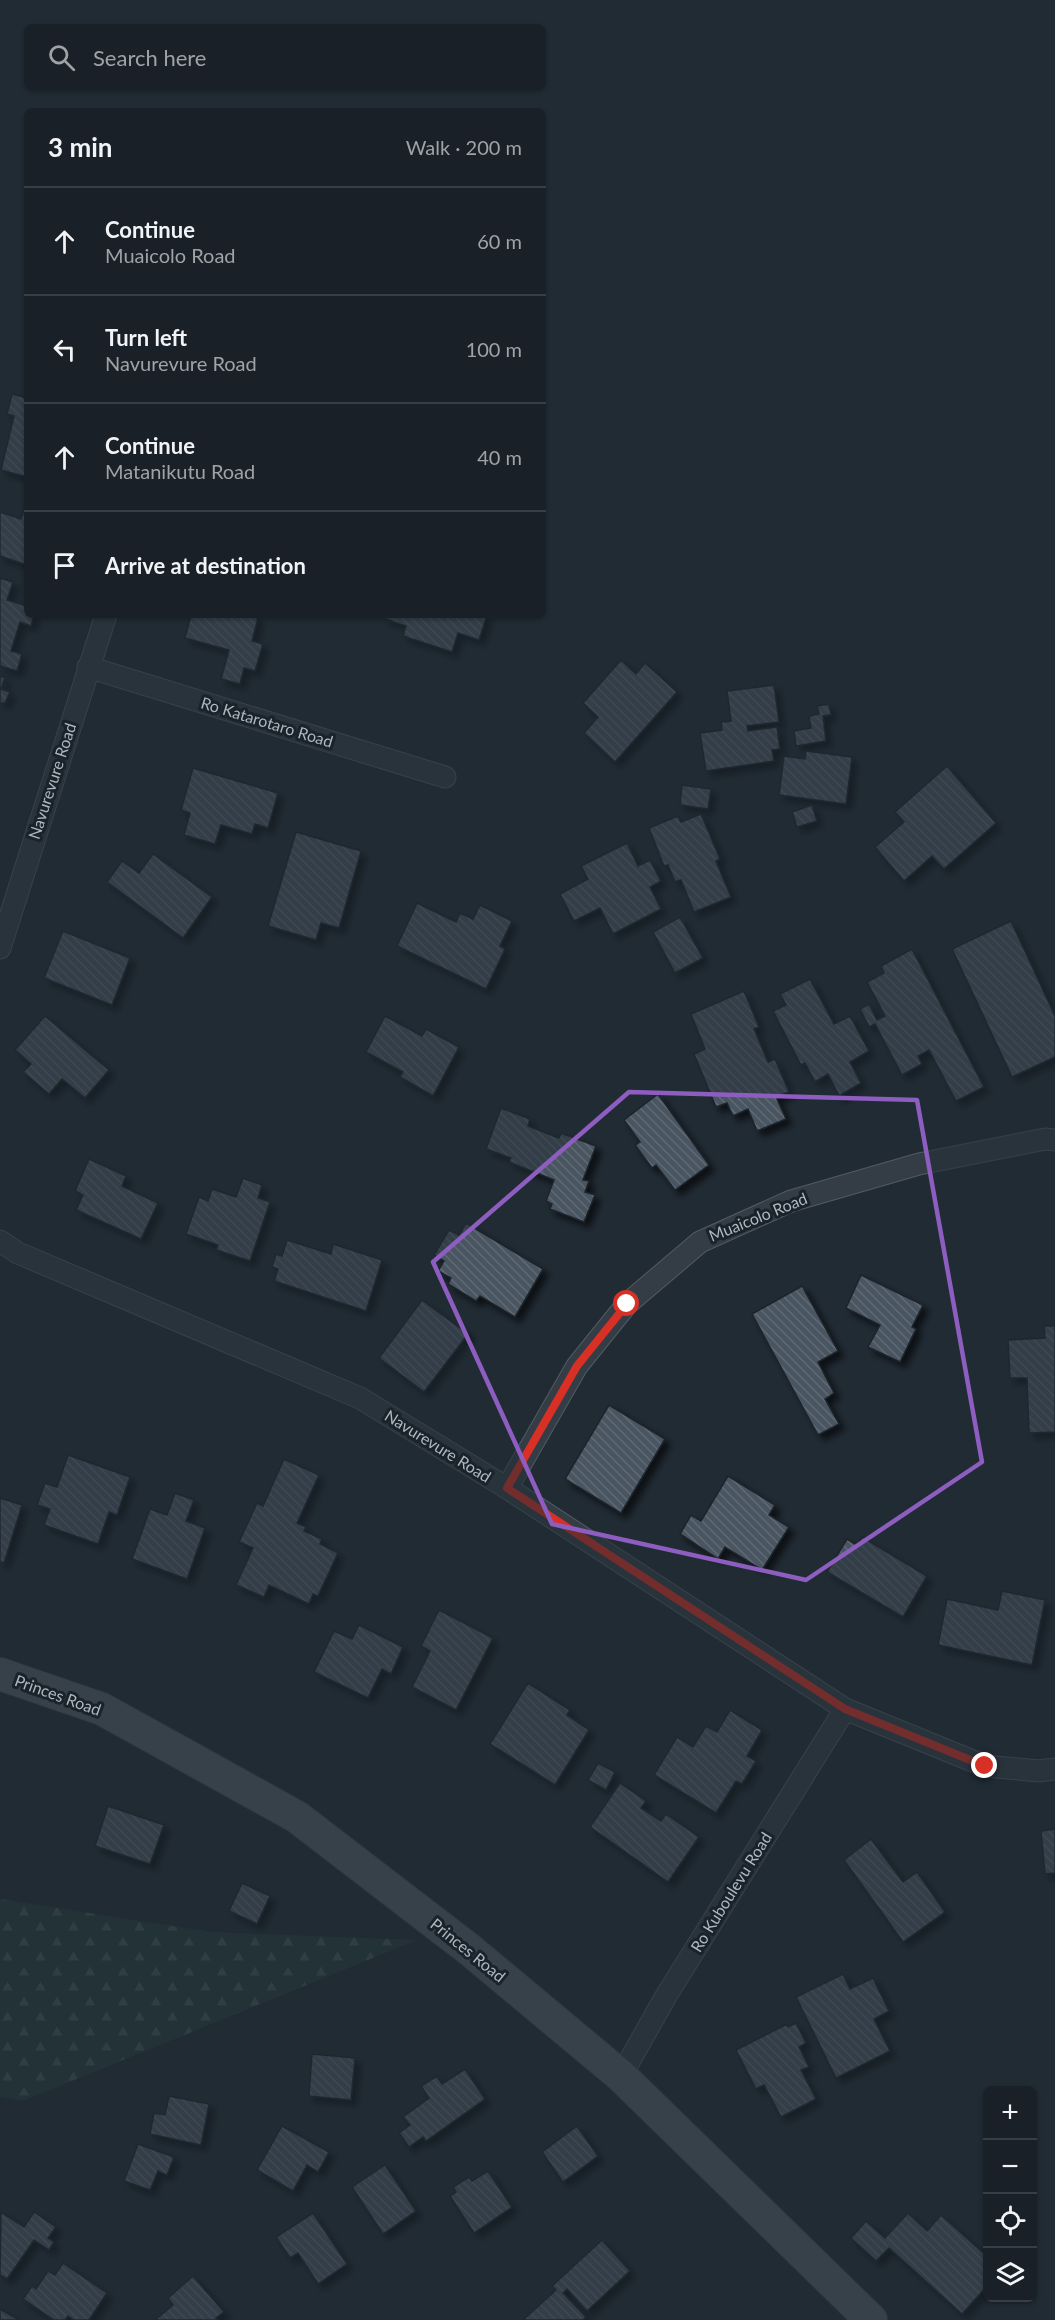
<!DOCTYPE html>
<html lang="en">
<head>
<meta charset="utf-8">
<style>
	body { margin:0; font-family:Lato,sans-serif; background:#22282f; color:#f1f3f6 }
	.controls { position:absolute; right:18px; bottom:18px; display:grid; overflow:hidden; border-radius:9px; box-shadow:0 2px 4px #0004 }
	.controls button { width:54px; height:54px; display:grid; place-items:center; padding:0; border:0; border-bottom:2px solid #373e44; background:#192027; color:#f1f3f6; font:30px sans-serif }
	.stop { position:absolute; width:18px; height:18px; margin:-14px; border:4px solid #d93025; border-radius:50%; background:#fff }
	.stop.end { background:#d93025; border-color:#fff; box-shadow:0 2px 6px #0008 }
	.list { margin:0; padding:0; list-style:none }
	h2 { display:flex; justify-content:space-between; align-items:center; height:78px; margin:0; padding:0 24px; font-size:26px }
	h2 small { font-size:20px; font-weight:400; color:#9fa3a7 }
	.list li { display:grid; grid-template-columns:39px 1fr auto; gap:18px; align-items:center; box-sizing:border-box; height:108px; padding:0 24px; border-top:2px solid #373e44 }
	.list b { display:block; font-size:22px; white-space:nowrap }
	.list p { margin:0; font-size:20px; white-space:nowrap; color:#9fa3a7 }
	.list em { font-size:20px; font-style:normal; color:#9fa3a7 }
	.icon { flex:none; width:33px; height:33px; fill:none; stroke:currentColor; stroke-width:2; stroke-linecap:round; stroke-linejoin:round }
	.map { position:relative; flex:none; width:1055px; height:2320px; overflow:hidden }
	.search { position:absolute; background:#192027; box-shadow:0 2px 4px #0004; left:24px; top:24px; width:522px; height:66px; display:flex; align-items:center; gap:15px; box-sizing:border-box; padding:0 21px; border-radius:9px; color:#9fa3a7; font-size:22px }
	.panel { position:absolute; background:#192027; box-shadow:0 2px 4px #0004; left:24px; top:108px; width:522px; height:510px; border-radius:9px }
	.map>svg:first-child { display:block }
	.forest { fill:url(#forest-firs) }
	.building { fill:url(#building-back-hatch); stroke:#1c242c; stroke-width:1.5; filter:url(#shadow) }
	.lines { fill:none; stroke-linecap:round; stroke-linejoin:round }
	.minor-casing { stroke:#525b63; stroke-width:23 }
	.primary-casing { stroke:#3e464f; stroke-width:34 }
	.minor { stroke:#343d45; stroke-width:21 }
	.primary { stroke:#525c65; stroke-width:32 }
	.route { stroke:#d93025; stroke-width:8 }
	.marked { fill:none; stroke:#8d5dc0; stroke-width:4.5; stroke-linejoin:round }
	.labels { text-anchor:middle; stroke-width:6; stroke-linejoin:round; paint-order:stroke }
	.street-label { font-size:16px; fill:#aeb8c2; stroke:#1a222a }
</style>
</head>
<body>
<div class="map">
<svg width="1055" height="2320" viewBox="0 0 1055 2320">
	<defs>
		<pattern id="forest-firs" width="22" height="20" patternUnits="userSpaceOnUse" patternTransform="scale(1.5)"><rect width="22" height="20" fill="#273a39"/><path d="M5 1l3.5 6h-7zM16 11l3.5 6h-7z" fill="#445454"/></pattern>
		<pattern id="building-back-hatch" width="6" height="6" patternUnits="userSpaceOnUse" patternTransform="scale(1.5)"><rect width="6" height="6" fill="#495560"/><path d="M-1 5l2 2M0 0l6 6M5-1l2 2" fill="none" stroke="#616b75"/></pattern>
		<filter id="shadow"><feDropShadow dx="5.5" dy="5.5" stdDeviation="3" flood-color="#0009"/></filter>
	</defs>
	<rect width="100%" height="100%" fill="#212b34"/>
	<path class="forest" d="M 0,1899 L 211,1932 L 417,1940 L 23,2101 L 0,2097 Z"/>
	<g class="building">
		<path d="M 12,394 L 27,398 L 27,477 L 1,470 L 14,416 L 7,414 Z"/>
		<path d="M 24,509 L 27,510 L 27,565 L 0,556 L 0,512 L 21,519 Z"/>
		<path d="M 0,578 L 13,582 L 7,600 L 27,606 L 27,615 L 34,615 L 31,626 L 20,622 L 11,651 L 22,654 L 17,671 L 0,666 Z"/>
		<path d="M 191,615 L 248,615 L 258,618 L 252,641 L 263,644 L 255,671 L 244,668 L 240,684 L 221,679 L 229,650 L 185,638 Z"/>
		<path d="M 383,615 L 487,615 L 479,640 L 458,633 L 452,652 L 403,636 L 406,626 L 382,618 Z"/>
		<path d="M 621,660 L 636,674 L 645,663 L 677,692 L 615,762 L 584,733 L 598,717 L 583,703 Z"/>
		<path d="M 0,676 L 5,678 L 1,689 L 10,692 L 5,703 L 0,703 Z"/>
		<path d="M 774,685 L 779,722 L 747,726 L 748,731 L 777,727 L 780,749 L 772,750 L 774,761 L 706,771 L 700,733 L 722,730 L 721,722 L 731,721 L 727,691 Z"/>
		<path d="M 829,704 L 831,715 L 823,716 L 826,741 L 796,746 L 794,731 L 811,728 L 809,716 L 819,714 L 817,706 Z"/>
		<path d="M 806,751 L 852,757 L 846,804 L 779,795 L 784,756 L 805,759 Z"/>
		<path d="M 947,766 L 996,823 L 944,869 L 932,856 L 904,881 L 875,847 L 904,822 L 895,812 Z"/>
		<path d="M 193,768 L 278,793 L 268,828 L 255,824 L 252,834 L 221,825 L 215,844 L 184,835 L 190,813 L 181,810 Z"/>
		<path d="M 682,785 L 711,789 L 708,809 L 680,805 Z"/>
		<path d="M 812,805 L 817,821 L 797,827 L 792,812 Z"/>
		<path d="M 701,814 L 720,859 L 716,861 L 731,897 L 694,912 L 681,880 L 675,882 L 668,865 L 664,866 L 649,828 L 678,816 L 681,822 Z"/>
		<path d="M 296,832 L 361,851 L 339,928 L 321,923 L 316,940 L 268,926 Z"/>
		<path d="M 627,843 L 638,866 L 650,860 L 661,881 L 650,887 L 661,909 L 613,934 L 600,908 L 574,921 L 560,894 L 588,879 L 581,866 Z"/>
		<path d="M 153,854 L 212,897 L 183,938 L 107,882 L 122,861 L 139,873 Z"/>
		<path d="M 417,903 L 456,922 L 460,913 L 473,919 L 480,905 L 512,921 L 500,946 L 505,949 L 486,989 L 397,946 Z"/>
		<path d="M 680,917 L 703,958 L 675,973 L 653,932 Z"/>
		<path d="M 1011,921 L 1055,1016 L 1055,1057 L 1012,1077 L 952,949 Z"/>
		<path d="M 63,931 L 130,958 L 112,1005 L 44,978 Z"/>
		<path d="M 912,949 L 984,1087 L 956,1101 L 929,1050 L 918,1056 L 922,1064 L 902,1075 L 875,1024 L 869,1027 L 860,1009 L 869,1004 L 877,1020 L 885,1016 L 867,982 L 884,973 L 881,966 Z"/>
		<path d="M 810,979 L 834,1024 L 850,1016 L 869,1051 L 850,1062 L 861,1083 L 839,1096 L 828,1074 L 815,1082 L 805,1063 L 801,1065 L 773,1011 L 786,1005 L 780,994 Z"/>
		<path d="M 744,991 L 759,1027 L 754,1029 L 768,1062 L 775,1059 L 789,1092 L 776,1097 L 786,1119 L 757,1131 L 748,1109 L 733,1116 L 727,1103 L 716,1107 L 694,1054 L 705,1049 L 691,1014 Z"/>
		<path d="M 45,1016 L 109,1070 L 85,1098 L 62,1079 L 49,1094 L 23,1072 L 31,1064 L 15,1050 Z"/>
		<path d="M 385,1016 L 422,1036 L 426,1029 L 459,1047 L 433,1096 L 400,1077 L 403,1072 L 366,1052 Z"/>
		<path d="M 658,1094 L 709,1165 L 675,1190 L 656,1165 L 652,1168 L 635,1145 L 640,1142 L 624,1120 Z"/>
		<path d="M 501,1108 L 530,1119 L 528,1126 L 559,1138 L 561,1133 L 596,1146 L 583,1180 L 589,1181 L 585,1192 L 595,1195 L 584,1222 L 550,1209 L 552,1204 L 546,1201 L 554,1180 L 509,1162 L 511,1158 L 486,1149 Z"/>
		<path d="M 89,1159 L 126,1176 L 122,1186 L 158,1203 L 141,1239 L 76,1210 L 83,1195 L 75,1191 Z"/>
		<path d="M 243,1178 L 262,1185 L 258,1198 L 270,1202 L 250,1261 L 216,1250 L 218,1245 L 186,1234 L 199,1197 L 208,1201 L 212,1189 L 236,1197 Z"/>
		<path d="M 466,1223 L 543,1269 L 515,1317 L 480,1296 L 476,1301 L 448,1284 L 451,1278 L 438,1271 L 444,1261 L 434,1255 L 449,1230 L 459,1235 Z"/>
		<path d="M 287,1240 L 331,1254 L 333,1244 L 382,1260 L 366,1311 L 274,1281 L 278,1269 L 272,1267 L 276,1254 L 282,1256 Z"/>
		<path d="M 861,1275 L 923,1305 L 912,1327 L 916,1329 L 900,1362 L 868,1347 L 880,1325 L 846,1308 Z"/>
		<path d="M 802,1286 L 838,1351 L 818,1362 L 834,1393 L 825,1399 L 839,1424 L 818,1435 L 752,1314 Z"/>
		<path d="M 422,1300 L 468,1334 L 424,1392 L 379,1358 Z"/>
		<path d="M 1044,1326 L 1055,1326 L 1055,1432 L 1029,1433 L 1027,1378 L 1010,1378 L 1008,1340 L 1045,1338 Z"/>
		<path d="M 609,1405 L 665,1439 L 621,1513 L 565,1479 Z"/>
		<path d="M 68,1455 L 130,1477 L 117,1515 L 109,1512 L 98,1544 L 44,1525 L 50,1509 L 37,1505 L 45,1483 L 57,1487 Z"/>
		<path d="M 284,1459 L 319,1475 L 297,1523 L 306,1527 L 304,1531 L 322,1539 L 320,1544 L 338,1553 L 318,1596 L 313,1594 L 309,1604 L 269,1585 L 264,1597 L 236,1585 L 253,1548 L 239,1542 L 257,1503 L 263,1506 Z"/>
		<path d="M 728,1476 L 775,1505 L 769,1515 L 789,1527 L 762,1570 L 725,1547 L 718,1559 L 680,1534 L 691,1515 L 701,1521 Z"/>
		<path d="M 175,1493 L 194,1500 L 186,1521 L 205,1528 L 187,1579 L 132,1559 L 150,1509 L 167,1515 Z"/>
		<path d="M 0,1498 L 22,1505 L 4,1563 L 0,1562 Z"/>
		<path d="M 862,1537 L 927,1576 L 903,1617 L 827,1572 L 847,1539 L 858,1546 Z"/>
		<path d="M 1002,1591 L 1045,1600 L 1032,1665 L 938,1645 L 947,1599 L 998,1610 Z"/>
		<path d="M 439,1610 L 493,1638 L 456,1710 L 412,1687 L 430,1651 L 421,1646 Z"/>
		<path d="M 359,1625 L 403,1647 L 391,1674 L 382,1669 L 368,1698 L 314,1672 L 334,1631 L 352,1639 Z"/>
		<path d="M 528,1683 L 570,1710 L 567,1715 L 589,1730 L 555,1785 L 490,1744 Z"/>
		<path d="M 730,1710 L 762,1730 L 747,1756 L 756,1761 L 742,1784 L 736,1781 L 716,1813 L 654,1775 L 677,1737 L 693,1747 L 706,1726 L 717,1732 Z"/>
		<path d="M 598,1763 L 615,1772 L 606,1790 L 588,1780 Z"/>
		<path d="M 620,1783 L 646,1801 L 641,1808 L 661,1821 L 666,1814 L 699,1837 L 668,1882 L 590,1827 Z"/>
		<path d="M 108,1806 L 164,1825 L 150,1864 L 95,1846 Z"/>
		<path d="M 1055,1829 L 1055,1873 L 1045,1874 L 1041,1831 Z"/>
		<path d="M 871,1839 L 903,1882 L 917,1872 L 945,1912 L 903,1942 L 844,1860 Z"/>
		<path d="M 242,1883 L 270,1896 L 257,1924 L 229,1911 Z"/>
		<path d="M 843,1974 L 850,1989 L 873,1978 L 889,2011 L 874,2019 L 890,2051 L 836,2078 L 796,1997 Z"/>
		<path d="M 796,2023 L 806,2043 L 799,2047 L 809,2067 L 801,2070 L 816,2099 L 781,2117 L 764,2085 L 756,2089 L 736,2050 L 787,2024 L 788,2027 Z"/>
		<path d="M 312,2054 L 355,2058 L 351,2100 L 309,2096 Z"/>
		<path d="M 465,2069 L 485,2099 L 426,2141 L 423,2137 L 409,2147 L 399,2133 L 410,2125 L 403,2117 L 429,2098 L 421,2086 L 437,2076 L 442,2084 Z"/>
		<path d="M 169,2096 L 209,2104 L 201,2145 L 150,2134 L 154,2113 L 165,2115 Z"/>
		<path d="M 282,2126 L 329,2152 L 318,2172 L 307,2165 L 293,2191 L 257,2170 Z"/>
		<path d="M 577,2126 L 598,2156 L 563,2182 L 542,2152 Z"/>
		<path d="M 138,2144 L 174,2157 L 167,2175 L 158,2171 L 150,2190 L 124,2181 Z"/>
		<path d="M 385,2165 L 416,2211 L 383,2234 L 352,2187 Z"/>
		<path d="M 488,2171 L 512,2207 L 474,2233 L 450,2196 L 456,2192 L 453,2187 L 469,2177 L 472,2181 Z"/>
		<path d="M 1,2212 L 24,2227 L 34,2212 L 56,2227 L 48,2238 L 54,2242 L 49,2250 L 34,2240 L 7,2279 L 0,2275 Z"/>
		<path d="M 313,2213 L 347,2264 L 318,2284 L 298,2253 L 290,2258 L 276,2237 Z"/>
		<path d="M 908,2213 L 927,2231 L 941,2215 L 988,2257 L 988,2285 L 962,2314 L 889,2248 L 876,2261 L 851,2238 L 866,2221 L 885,2238 Z"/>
		<path d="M 602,2240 L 630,2271 L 587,2311 L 567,2289 L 563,2293 L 586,2317 L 583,2320 L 523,2320 L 556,2290 L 552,2286 Z"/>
		<path d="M 63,2263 L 107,2293 L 89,2320 L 74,2320 L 68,2316 L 65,2320 L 54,2320 L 23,2299 L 32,2286 L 36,2289 L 48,2271 L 55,2275 Z"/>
		<path d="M 193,2276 L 224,2312 L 216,2318 L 218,2320 L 155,2320 L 173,2305 L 168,2298 Z"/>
		<path d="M 0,2309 L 19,2320 L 0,2320 Z"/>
	</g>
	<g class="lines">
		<defs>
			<g id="minor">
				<path d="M 88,667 L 445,777"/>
				<path d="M 0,948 L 106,615"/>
				<path d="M 0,1241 L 18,1253 L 360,1398 L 507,1488 L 845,1709 L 985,1766 L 1039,1771 L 1055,1769"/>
				<path d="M 507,1488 L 577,1366 L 627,1304 L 700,1242 L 791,1201 L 919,1164 L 1045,1139 L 1055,1140"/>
				<path d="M 621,2076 L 666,1996 L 845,1709"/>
			</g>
			<path id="primary" d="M 0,1674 L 102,1709 L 297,1817 L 470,1950 L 621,2076 L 871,2320"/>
		</defs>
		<use href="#minor" class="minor-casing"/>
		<use href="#primary" class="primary-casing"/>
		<use href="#minor" class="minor"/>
		<use href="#primary" class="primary"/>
	</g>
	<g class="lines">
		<path class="route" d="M 627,1304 L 577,1366 L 507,1488 L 845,1709 L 985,1766"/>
	</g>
	<path d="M0 0H1055V2320H0ZM 629,1092 L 917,1100 L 982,1462 L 806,1580 L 552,1524 L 433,1262 Z" fill="#212b34" fill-opacity=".55" fill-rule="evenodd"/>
	<path class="marked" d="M 629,1092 L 917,1100 L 982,1462 L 806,1580 L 552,1524 L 433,1262 Z"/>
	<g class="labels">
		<g class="street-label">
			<text transform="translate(267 722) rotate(17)" y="6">Ro Katarotaro Road</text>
			<text transform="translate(52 781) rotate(-72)" y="6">Navurevure Road</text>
			<text transform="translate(758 1217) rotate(-22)" y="6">Muaicolo Road</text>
			<text transform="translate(438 1446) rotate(32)" y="6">Navurevure Road</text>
			<text transform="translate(58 1695) rotate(20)" y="6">Princes Road</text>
			<text transform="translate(731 1892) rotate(-58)" y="6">Ro Kuboulevu Road</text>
			<text transform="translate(468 1950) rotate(39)" y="6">Princes Road</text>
		</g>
	</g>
</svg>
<div class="controls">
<button>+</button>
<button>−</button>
<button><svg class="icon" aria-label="locate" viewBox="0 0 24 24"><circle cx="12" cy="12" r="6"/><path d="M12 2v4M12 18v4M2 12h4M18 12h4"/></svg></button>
<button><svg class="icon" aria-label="layers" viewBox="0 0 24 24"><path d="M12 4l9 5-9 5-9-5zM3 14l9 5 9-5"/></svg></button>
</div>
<div class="stop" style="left:627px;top:1304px"></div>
<div class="stop end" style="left:985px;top:1766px"></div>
<div class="search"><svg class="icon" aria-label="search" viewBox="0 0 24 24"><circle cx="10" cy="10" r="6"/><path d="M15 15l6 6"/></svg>Search here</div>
<section class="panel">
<h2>3 min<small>Walk · 200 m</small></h2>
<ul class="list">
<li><svg class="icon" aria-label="ahead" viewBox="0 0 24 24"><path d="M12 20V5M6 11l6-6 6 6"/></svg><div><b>Continue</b><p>Muaicolo Road</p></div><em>60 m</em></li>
<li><svg class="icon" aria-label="left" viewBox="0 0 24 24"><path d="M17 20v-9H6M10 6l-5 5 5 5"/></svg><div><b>Turn left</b><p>Navurevure Road</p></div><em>100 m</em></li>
<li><svg class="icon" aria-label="ahead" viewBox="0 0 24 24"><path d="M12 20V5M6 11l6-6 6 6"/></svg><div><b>Continue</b><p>Matanikutu Road</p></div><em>40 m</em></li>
<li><svg class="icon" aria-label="arrive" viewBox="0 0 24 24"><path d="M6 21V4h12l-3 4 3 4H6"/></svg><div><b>Arrive at destination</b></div></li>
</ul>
</section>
</div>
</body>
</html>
